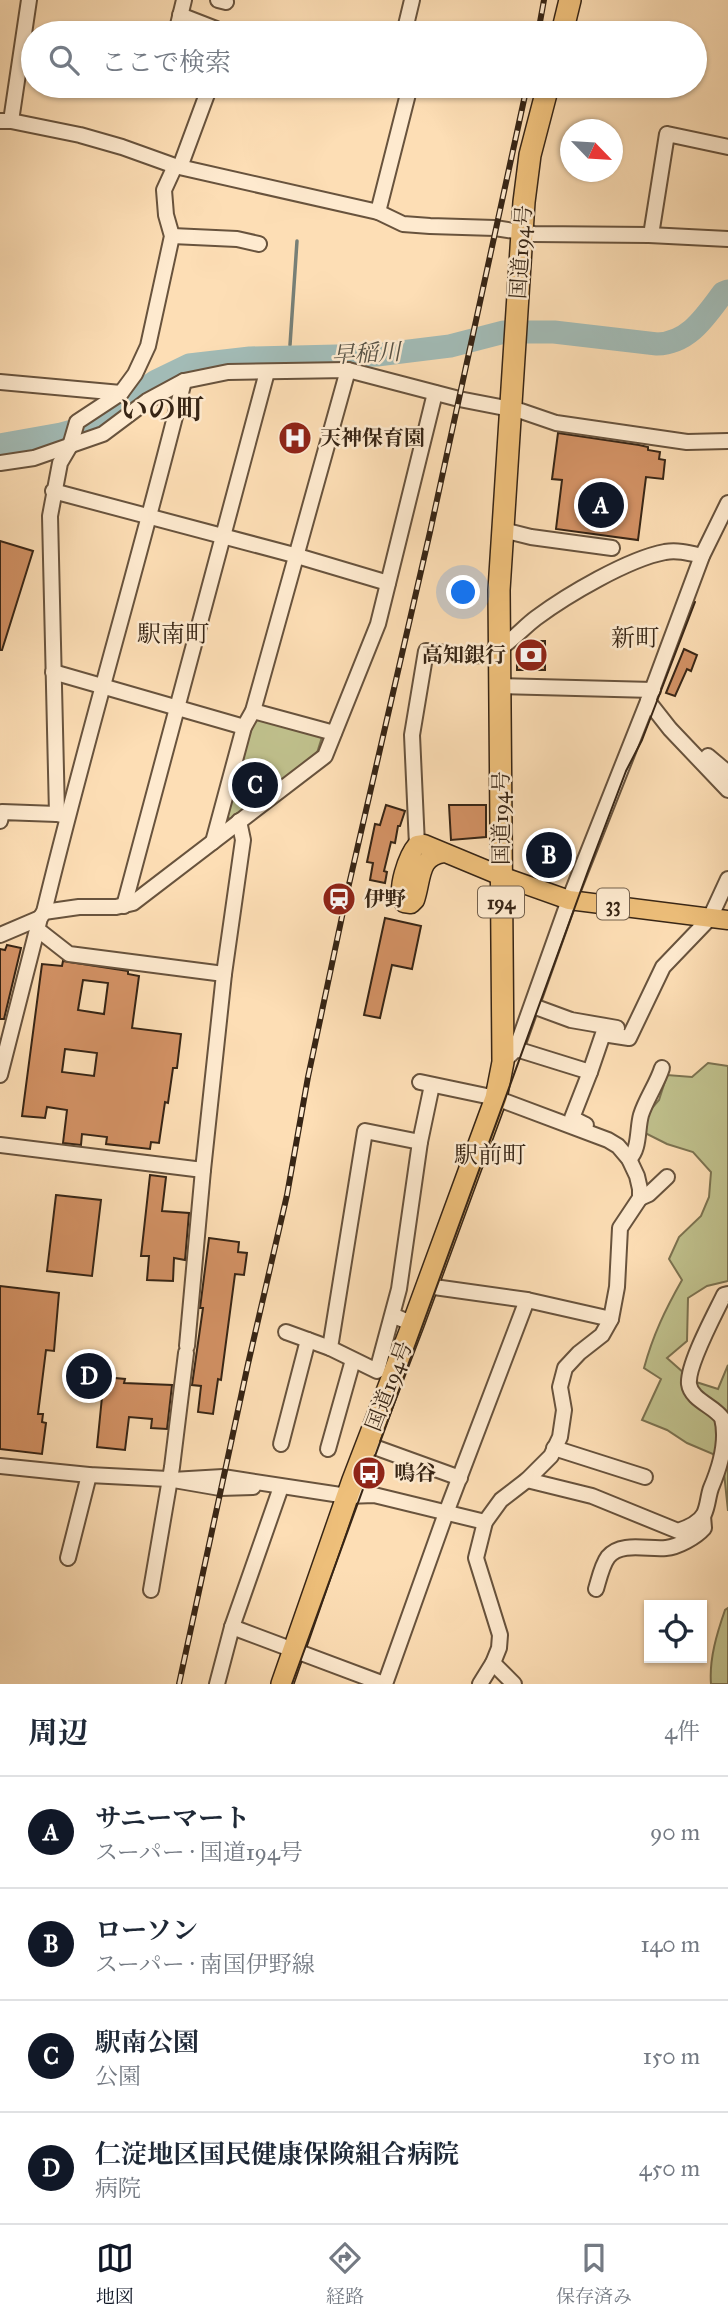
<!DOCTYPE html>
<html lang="ja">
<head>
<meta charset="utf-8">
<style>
	body { margin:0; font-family:"IM FELL Great Primer","Noto Serif JP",serif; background:#f6f6f7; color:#1f2937 }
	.controls { position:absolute; right:21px; bottom:21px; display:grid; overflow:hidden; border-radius:0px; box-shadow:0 2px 5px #0004 }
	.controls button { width:63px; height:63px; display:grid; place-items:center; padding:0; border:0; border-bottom:2px solid #e0e1e3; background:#fff; color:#1f2937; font:35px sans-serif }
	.compass { position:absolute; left:560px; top:119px; width:63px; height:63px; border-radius:50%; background:#fff; box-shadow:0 2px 5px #0004; rotate:115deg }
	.you { position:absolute; left:464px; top:593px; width:24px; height:24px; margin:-18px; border:5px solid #fff; border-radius:50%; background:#1a73e8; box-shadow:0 0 0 10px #1a73e833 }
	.badge { display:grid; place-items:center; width:46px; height:46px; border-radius:50%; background:#111827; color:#fff; font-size:23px; font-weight:700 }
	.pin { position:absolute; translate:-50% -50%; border:4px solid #fff; box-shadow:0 2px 7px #0006 }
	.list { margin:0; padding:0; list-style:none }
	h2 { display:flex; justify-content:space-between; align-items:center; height:91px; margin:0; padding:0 28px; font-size:30px }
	h2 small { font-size:23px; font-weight:400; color:#747a83 }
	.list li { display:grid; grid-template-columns:46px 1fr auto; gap:21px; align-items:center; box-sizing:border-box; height:112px; padding:0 28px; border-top:2px solid #e0e1e3 }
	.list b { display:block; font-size:26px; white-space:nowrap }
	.list p { margin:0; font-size:23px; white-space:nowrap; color:#747a83 }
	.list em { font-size:23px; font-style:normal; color:#747a83 }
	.icon { flex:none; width:38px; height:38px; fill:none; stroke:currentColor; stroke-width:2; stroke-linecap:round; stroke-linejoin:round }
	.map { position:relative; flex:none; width:728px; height:1684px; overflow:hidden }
	.search { position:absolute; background:#fff; box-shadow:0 2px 5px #0004; left:21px; right:21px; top:21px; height:77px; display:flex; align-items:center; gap:18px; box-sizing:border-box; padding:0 24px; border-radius:38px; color:#747a83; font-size:26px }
	.sheet { height:539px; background:#fff }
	nav { display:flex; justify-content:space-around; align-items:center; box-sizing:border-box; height:98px; border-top:2px solid #e0e1e3; background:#fff; font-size:19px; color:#747a83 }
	nav a { display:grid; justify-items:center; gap:4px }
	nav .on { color:#111827 }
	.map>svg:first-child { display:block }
	.green { fill:#c0c18d; stroke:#7c7351; stroke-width:2 }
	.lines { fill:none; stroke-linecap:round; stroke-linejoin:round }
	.stream { stroke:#777f76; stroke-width:3.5 }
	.river { stroke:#a2bbb6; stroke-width:23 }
	.building { fill:#d29164; stroke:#372515; stroke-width:2; fill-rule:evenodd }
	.minor-casing { stroke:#68533d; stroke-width:18 }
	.major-casing { stroke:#372515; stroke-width:21 }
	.highway-casing { stroke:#372515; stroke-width:24 }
	.minor { stroke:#feeacf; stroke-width:14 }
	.major { stroke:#eebf7a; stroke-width:18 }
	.highway { stroke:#eebf7a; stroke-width:21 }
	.tram { stroke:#372515; stroke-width:2 }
	.rail-casing { stroke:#372515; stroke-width:6 }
	.rail { stroke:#feeacf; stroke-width:3.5; stroke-dasharray:10; stroke-linecap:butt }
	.labels { text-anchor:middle; stroke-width:5; stroke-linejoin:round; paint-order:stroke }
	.shield { fill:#feeacf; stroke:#73604d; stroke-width:2 }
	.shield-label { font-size:19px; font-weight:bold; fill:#372515 }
	.street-label { font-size:21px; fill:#372515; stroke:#feeacf }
	.poi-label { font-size:21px; font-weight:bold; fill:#372515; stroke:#feeacf; text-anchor:start }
	.water-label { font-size:23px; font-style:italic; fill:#575245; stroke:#feeacf }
	.quarter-label { font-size:24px; fill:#372515; stroke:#feeacf }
	.district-label { font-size:28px; font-weight:bold; fill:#372515; stroke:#feeacf }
</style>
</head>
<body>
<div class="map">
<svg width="728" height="1684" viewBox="0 0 728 1684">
	<rect width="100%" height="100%" fill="#fddeb5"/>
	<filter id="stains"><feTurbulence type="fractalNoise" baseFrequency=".00286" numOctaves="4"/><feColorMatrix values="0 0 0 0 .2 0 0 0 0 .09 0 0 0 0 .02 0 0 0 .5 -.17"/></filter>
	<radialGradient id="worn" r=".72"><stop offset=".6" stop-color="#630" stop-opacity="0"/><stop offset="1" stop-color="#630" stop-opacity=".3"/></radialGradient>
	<g class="green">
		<path d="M 260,718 L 322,737 L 317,753 L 231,819 L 225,817 L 253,720 Z"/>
		<path d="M 708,1063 L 728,1066 L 728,1281 L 707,1286 L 688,1298 L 687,1341 L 667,1358 L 693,1381 L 718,1389 L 728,1365 L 728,1511 L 724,1473 L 713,1454 L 687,1443 L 667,1430 L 642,1420 L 661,1379 L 644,1368 C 653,1335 665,1310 682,1280 L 669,1259 L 679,1237 L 701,1216 L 709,1197 L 711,1172 L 693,1152 L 667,1144 L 641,1131 L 645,1116 L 659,1100 L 667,1075 L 692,1077 Z"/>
		<path d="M 728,1608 L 728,1684 L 711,1684 C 709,1659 717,1633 725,1610 Z"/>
	</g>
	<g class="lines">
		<path class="stream" d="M 290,345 L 297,241"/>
		<path class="river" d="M 0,445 L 61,434 L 90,426 L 156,381 L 189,365 L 250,358 L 377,355 L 450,346 L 504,332 L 554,332 L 657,344 C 689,343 705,317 723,293 L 728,291"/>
	</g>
	<g class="building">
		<path d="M 558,433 L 639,445 L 648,447 L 648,450 L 660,452 L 659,459 L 665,460 L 663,479 L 646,477 L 638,540 L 556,529 L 562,480 L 552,479 Z"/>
		<path d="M 0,541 L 33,551 L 2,650 L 0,650 Z"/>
		<path d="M 524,641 L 545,641 L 545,670 L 517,670 L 517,647 Z"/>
		<path d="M 684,649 L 697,655 L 691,671 L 687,669 L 675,696 L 666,693 Z"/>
		<path d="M 386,805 L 405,811 L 400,826 L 398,826 L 395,843 L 391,842 L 384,871 L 387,872 L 385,883 L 370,880 L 373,863 L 367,862 L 375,824 L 380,825 Z"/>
		<path d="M 449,805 L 486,805 L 486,837 L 451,840 Z"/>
		<path d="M 544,835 L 564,842 L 563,845 L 568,847 L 562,864 L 537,855 Z"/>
		<path d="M 385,918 L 421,926 L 412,969 L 392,965 L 380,1018 L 364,1015 Z"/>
		<path d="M 7,945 L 21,948 L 4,1019 L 0,1019 L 0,949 L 5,950 Z"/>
		<path d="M 63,961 L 128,971 L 128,974 L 139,976 L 132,1028 L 181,1034 L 177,1068 L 173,1068 L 168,1103 L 165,1102 L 159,1143 L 151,1142 L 150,1149 L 106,1144 L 107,1137 L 82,1134 L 81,1145 L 63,1143 L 67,1110 L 47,1107 L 45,1118 L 22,1116 L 42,964 L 62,966 ZM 83,980 L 108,983 L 104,1014 L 78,1010 ZM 65,1049 L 97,1053 L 94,1076 L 62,1072 Z"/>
		<path d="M 150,1175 L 166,1177 L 162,1211 L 189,1213 L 185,1260 L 174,1258 L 173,1281 L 147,1280 L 149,1256 L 141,1256 Z"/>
		<path d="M 56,1195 L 101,1200 L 92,1276 L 47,1271 Z"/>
		<path d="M 209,1238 L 239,1242 L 238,1252 L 247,1253 L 244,1275 L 235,1274 L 221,1380 L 218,1379 L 213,1414 L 198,1412 L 201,1386 L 192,1385 L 203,1308 L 200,1308 Z"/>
		<path d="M 0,1286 L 59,1293 L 54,1351 L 46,1350 L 38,1414 L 43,1414 L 42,1422 L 46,1423 L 42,1454 L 0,1449 Z"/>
		<path d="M 104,1377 L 125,1379 L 124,1383 L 172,1385 L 167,1429 L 151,1428 L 152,1419 L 129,1417 L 125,1450 L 97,1447 Z"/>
	</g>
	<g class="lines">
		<defs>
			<g id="minor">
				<path d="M 218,0 L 226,2"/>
				<path d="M 180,15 L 216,29"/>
				<path d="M 176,33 L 184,0"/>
				<path d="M 410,33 L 406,25 L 412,0"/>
				<path d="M 0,121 L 11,121 L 80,135 L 122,147 L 175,166 L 378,212 L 403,224 L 430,226 L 495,228 L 534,234 L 649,235 L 728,239"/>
				<path d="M 11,121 L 29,0"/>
				<path d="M 180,167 L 210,86"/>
				<path d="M 378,212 L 410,86"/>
				<path d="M 651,235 L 667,134 L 728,147"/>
				<path d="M 172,236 L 237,239 L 259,244"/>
				<path d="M 0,382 L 121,393"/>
				<path d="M 0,463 L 34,458 L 103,434 L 147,401 L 184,381 L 228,372 L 348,370 L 459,399 L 521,411 L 556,423 L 687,442 L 728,441"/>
				<path d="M 53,491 L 294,555 L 388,583"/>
				<path d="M 503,530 L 531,537 L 612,548"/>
				<path d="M 53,672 L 244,727"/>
				<path d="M 501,686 L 653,690"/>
				<path d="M 648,701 L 670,729 L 728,790"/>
				<path d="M 253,711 L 334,733"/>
				<path d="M 708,756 L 728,773"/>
				<path d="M 57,814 L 50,516 L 60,463 L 70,446 L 77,422 L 121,393 L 135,374 L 148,346 L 172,236 L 166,215 L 164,190 L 175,166"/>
				<path d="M 0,821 L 2,812 L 57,814 L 66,816"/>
				<path d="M 213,842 L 244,727 L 253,711 L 348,370"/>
				<path d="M 417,845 L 412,735 L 426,651 C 441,652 471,657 484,655 C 504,651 521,629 536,618 C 567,595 628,559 665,552 C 678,550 689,553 702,556"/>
				<path d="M 124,906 L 267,372"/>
				<path d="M 44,912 L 79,907 L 116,907 L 133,903 L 325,756 L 378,624 L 435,393"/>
				<path d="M 37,929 L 69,954 L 224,974"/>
				<path d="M 0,935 L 40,918"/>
				<path d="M 533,1006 L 571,1020 L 617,1028"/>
				<path d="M 516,1049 L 590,1072 L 603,1034 L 629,1038 L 663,967 L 710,918 L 728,879"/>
				<path d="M 503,1062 L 516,1049 L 569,900 L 648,701 L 702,556 L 728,503"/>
				<path d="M 0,1075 L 40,918 L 44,912 C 87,734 140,559 184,381"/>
				<path d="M 420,1082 L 496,1098 L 608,1140 L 618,1146 L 629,1159 L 637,1176 L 640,1189 L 640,1198 L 620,1228 L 617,1287 L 611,1319 L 602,1335 L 579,1353 L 565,1368 L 560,1387 L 564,1410 L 560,1437 L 551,1456 L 527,1480 L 501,1500 L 485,1522 L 476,1558 L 500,1635 L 499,1648 L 493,1663 L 514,1684"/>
				<path d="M 586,1125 L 572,1118 L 590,1072"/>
				<path d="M 420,1142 L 432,1085"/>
				<path d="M 0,1145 L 203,1170 L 224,974 L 243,840 L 239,821"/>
				<path d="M 629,1159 C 640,1149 637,1129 641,1115 C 646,1099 657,1084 662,1068"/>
				<path d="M 640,1198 L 649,1194 L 667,1177"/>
				<path d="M 427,1286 L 527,1300 L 611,1319"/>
				<path d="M 392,1315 L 399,1289 L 420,1142 L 365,1131 L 330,1348 L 377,1371 L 392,1315 L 413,1324"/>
				<path d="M 286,1332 L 330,1348"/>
				<path d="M 187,1346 L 203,1170"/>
				<path d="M 281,1444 L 308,1340"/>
				<path d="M 366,1444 L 460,1478"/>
				<path d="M 554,1448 L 645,1477"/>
				<path d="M 328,1449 L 353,1360"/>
				<path d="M 0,1466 L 89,1475 L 168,1479 L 220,1488 L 253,1487"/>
				<path d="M 172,1480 L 223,1477 L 347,1496 L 374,1495 L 485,1522"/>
				<path d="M 527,1480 L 592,1496 L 678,1531 C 687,1528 699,1523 704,1514 C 708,1506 708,1496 711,1488 C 720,1467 728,1441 722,1418 C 714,1406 691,1400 689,1384 C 687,1365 715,1314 724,1295 L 728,1294"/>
				<path d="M 68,1558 L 89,1475"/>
				<path d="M 596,1589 C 599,1579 602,1565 608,1557 C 621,1541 649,1550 666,1548 C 678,1547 696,1537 704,1528 L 703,1516"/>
				<path d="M 151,1590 L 172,1467 L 186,1353"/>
				<path d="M 232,1627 L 384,1684"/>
				<path d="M 217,1684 L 232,1627 L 281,1487"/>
				<path d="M 385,1684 L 446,1513 L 527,1300"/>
				<path d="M 480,1684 L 493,1663"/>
			</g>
			<path id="major" d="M 444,853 C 418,856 422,880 415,900 L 411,904 L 404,903 C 395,891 408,855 417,845 L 424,844 L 501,876 L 569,900 L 728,920"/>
			<g id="highway">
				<path d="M 562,33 L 570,0"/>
				<path d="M 282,1684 L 353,1480 L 413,1324 L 496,1098 L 503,1062 L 499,590 L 524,202 L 530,155 L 548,86"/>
			</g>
		</defs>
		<use href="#minor" class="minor-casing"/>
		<use href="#major" class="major-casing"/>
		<use href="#highway" class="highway-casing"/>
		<use href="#minor" class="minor"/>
		<use href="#major" class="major"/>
		<use href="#highway" class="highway"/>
		<path class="tram" d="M 292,1684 L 588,871 L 626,771 L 642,740 L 695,602"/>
		<defs>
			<g id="rail">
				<path d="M 538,33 L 544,0"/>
				<path d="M 179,1684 L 248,1364 L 287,1195 L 308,1077 L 347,893 L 430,532 L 527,86"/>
			</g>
		</defs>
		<use href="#rail" class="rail-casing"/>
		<use href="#rail" class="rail"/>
	</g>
	<defs>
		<symbol id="hospital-disc" viewBox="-11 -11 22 22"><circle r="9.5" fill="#8f2418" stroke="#feeacf"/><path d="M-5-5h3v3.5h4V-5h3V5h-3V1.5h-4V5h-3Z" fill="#fff"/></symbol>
		<symbol id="bank-disc" viewBox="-11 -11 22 22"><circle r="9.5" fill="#8f2418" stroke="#feeacf"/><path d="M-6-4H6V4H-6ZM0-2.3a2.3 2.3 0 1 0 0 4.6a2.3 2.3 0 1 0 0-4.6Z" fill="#fff"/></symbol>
		<symbol id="station-disc" viewBox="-11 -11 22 22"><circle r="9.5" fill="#8f2418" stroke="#feeacf"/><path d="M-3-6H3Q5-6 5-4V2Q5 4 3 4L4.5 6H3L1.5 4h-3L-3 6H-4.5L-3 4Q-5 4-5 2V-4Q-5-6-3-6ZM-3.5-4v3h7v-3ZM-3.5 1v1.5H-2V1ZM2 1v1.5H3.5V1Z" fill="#fff"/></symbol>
		<symbol id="bus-disc" viewBox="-11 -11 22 22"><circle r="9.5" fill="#8f2418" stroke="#feeacf"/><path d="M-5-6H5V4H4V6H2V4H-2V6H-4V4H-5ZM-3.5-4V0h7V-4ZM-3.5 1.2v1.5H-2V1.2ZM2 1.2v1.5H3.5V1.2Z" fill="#fff"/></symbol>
	</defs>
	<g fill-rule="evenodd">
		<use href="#hospital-disc" x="276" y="419" width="38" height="38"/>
		<use href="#bank-disc" x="512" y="636" width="38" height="38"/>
		<use href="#station-disc" x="320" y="880" width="38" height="38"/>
		<use href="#bus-disc" x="350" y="1454" width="38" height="38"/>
	</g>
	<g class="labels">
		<g class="shield">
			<rect x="478" y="886.5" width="46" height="31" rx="5"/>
			<rect x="597" y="888.5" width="32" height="31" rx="5"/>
		</g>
		<g class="shield-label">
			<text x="501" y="909">194</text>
			<text x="613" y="911">33</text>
		</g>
		<g class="street-label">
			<text transform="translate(521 252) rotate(-86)" y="7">国道194号</text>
			<text transform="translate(501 818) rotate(-90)" y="7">国道194号</text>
			<text transform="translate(389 1386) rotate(-69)" y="7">国道194号</text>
		</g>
		<g class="poi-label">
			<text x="320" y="445">天神保育園</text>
			<text x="506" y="662" text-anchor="end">高知銀行</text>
			<text x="364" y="906">伊野</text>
			<text x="394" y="1480">鳴谷</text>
		</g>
		<g class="water-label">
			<text transform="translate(366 353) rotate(-3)" y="8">早稲川</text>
		</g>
		<g class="quarter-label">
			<text x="173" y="642">駅南町</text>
			<text x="635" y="646">新町</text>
			<text x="490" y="1163">駅前町</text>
		</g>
		<g class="district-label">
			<text x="162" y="419">いの町</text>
		</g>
	</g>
	<rect width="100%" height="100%" filter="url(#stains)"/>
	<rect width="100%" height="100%" fill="url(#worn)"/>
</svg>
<div class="controls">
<button><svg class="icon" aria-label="locate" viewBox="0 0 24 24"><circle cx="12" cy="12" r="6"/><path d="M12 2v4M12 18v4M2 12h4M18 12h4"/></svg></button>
</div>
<svg class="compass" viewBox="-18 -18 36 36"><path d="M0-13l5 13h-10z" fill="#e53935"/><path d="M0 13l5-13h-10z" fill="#747a83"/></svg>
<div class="you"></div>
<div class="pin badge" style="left:601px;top:505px">A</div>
<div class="pin badge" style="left:549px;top:855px">B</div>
<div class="pin badge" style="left:255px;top:785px">C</div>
<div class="pin badge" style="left:89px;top:1376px">D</div>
<div class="search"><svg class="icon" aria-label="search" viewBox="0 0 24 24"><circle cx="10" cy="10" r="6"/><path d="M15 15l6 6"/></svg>ここで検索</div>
</div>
<section class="sheet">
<h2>周辺<small>4件</small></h2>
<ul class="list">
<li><span class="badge">A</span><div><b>サニーマート</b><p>スーパー · 国道194号</p></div><em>90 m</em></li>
<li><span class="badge">B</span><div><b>ローソン</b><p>スーパー · 南国伊野線</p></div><em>140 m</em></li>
<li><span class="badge">C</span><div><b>駅南公園</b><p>公園</p></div><em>150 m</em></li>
<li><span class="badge">D</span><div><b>仁淀地区国民健康保険組合病院</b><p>病院</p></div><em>450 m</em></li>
</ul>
</section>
<nav>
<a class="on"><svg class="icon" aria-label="map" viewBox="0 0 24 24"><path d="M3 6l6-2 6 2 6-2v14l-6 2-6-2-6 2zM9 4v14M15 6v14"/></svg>地図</a>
<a><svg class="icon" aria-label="directions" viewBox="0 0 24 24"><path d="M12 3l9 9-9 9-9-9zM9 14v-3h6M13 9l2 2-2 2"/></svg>経路</a>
<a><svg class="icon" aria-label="saved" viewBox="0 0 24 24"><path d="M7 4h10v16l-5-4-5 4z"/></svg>保存済み</a>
</nav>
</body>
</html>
